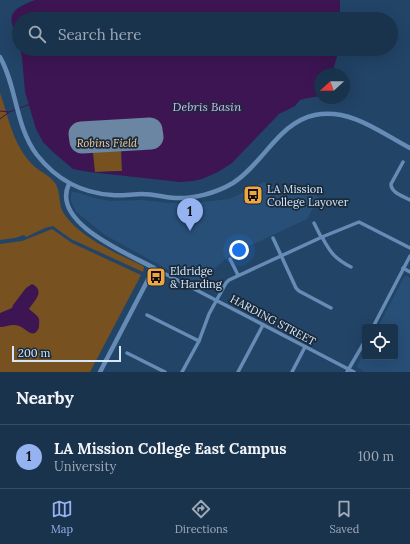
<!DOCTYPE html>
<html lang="en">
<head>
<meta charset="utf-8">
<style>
	body { margin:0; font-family:Lora,serif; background:#233b54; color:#f1f3f6 }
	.controls { position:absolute; right:12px; bottom:12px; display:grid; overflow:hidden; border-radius:4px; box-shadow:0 4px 16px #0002 }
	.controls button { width:36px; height:36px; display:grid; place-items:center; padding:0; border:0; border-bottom:1px solid #384e65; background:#1a334d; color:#f1f3f6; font:20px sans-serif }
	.compass { position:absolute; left:314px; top:68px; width:36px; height:36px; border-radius:50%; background:#1a334d; box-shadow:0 4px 16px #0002; rotate:249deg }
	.scale { position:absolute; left:12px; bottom:10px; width:109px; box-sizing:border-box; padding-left:4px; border:2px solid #d4e8fd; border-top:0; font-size:11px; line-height:14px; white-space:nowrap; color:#d4e8fd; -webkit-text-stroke:3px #1b2a3a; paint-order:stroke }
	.you { position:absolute; left:239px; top:250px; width:14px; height:14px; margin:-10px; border:3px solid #fff; border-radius:50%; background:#1a73e8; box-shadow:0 0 0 6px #1a73e833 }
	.badge { display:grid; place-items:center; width:26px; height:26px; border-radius:50%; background:#95b2f1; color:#111; font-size:13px; font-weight:700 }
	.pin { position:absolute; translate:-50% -33px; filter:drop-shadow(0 1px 2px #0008) }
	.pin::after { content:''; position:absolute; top:21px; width:14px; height:12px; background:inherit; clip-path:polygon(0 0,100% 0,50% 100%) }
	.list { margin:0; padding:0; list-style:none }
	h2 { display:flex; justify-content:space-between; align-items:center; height:52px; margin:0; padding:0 16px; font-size:17px }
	h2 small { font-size:13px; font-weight:400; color:#9faab6 }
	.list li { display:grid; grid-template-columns:26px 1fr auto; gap:12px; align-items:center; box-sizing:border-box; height:64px; padding:0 16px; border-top:1px solid #384e65 }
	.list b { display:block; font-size:15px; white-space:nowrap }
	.list p { margin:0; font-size:13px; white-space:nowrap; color:#9faab6 }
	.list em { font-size:13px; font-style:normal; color:#9faab6 }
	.icon { flex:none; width:22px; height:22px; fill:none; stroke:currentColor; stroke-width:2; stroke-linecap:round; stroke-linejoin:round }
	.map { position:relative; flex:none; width:410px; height:372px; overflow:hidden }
	.search { position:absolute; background:#1a334d; box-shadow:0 4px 16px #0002; left:12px; right:12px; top:12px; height:44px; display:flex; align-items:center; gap:10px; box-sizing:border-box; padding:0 14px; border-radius:22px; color:#9faab6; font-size:15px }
	.sheet { height:116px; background:#1a334d }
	nav { display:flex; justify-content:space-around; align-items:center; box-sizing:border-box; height:56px; border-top:1px solid #384e65; background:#1a334d; font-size:11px; color:#9faab6 }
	nav a { display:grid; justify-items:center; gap:2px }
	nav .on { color:#95b2f1 }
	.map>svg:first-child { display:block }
	.built { fill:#284f78 }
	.green { fill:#77511f }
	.water { fill:#3d1553; fill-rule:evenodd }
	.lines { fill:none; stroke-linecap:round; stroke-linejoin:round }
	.stream { stroke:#3d1553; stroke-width:1 }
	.runway { stroke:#6a86a3; stroke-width:25 }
	.minor { stroke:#668cb6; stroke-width:3.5 }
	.tertiary { stroke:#668cb6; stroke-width:4.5 }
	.labels { text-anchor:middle; stroke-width:3.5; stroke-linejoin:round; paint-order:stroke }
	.park-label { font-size:11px; font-style:italic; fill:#face9a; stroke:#1b2a3a }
	.poi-label { font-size:11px; fill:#d4e8fd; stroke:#1b2a3a; text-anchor:start }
	.street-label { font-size:11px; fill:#d4e8fd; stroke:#1b2a3a }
	.water-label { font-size:12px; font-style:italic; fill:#ddb1fb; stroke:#1b2a3a }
</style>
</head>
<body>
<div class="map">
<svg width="410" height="372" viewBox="0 0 410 372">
	<rect width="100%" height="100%" fill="#224467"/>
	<g class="built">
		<path d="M 264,182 L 290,195 L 295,186 L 319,197 L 307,219 L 232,254 L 210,272 L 209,271 L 201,286 L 176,274 L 105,235 L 76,212 L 71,201 L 71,194 L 72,192 L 75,192 L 95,198 L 110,201 L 143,200 L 168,203 L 194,203 L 229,199 Z"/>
		<path d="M 407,276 L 410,278 L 410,372 L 365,372 L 357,367 L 365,350 L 365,357 L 395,357 L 395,327 L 378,327 L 404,277 Z"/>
	</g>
	<g class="green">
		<path d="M 0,93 C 8,116 13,143 30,162 C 37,171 49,174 55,183 C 61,191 58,204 63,212 C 78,237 118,254 143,266 L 144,268 L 143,272 L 71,239 L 53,226 L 45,228 L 26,237 L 24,235 L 15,238 L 0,240 Z"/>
		<path d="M 153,126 L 153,144 L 121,145 L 122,171 L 94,172 L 92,144 L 79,145 L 78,129 Z"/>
		<path d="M 52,229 L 72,243 L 141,275 L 90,372 L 0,372 L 0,244 L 22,241 Z"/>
	</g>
	<g class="water">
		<path d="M 35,0 L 340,0 L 340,19 L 19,19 L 19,47 C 11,18 2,13 35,0 Z"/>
		<path d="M 20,49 L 339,49 L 332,74 L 320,74 L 320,96 L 308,98 L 300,100 L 295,106 L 279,114 L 232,163 L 218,172 L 202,179 L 193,181 L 180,182 L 89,172 L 73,169 L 53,152 L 43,142 L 36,129 L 25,92 L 22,57 ZM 153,126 L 153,144 L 121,145 L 122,171 L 95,172 L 92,144 L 79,144 L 78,129 Z"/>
		<path d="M 32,284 C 46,291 34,301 29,309 C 32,312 36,314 38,317 C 40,320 39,324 39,327 C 34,341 26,328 19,326 C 13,323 6,327 0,327 L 0,313 L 12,308 L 13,305 L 26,288 Z"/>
	</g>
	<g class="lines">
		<g class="stream">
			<path d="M 20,108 L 30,104"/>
			<path d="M 0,111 L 9,112 L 15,110"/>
			<path d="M 0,119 L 9,112"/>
		</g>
		<path class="runway" d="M 150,130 L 151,137 L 82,141 L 81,134 Z"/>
		<g class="minor">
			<path d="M 403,162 L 391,184 C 391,193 403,196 410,200"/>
			<path d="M 314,223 L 321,237"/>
			<path d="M 322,237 C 330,252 335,259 351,267"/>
			<path d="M 273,238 L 296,288 L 299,291 L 331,308"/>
			<path d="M 230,259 L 238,275"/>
			<path d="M 154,268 L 354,372"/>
			<path d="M 403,268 L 410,272"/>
			<path d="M 147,315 L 199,341"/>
			<path d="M 373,327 L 410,256"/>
			<path d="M 127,353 L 165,372"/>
			<path d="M 182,372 L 199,341 L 209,314 L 226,283 L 229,280 L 322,237 L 359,222 L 410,248"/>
			<path d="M 238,372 L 263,325"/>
			<path d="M 292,372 L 305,347"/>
			<path d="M 347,372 L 365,341"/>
		</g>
		<g class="tertiary">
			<path d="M 0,57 C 17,87 15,126 37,155 C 56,179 81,193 112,195 C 122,196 132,194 142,194 C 153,194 164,197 175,198 C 194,199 216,193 233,183 C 263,164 279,122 315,115 C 351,108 381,133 410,148"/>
			<path d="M 69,184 C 50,223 129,254 154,268 L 100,372"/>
		</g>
	</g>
	<defs>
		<symbol id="bus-square" viewBox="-11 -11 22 22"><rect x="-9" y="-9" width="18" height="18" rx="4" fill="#f0a63f" stroke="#1b2a3a"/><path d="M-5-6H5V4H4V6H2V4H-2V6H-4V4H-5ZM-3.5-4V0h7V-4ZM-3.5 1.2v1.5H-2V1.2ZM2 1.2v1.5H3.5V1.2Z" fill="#111"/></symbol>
	</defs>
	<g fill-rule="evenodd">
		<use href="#bus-square" x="242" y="184" width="22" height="22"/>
		<use href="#bus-square" x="145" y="266" width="22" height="22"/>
	</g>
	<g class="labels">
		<g class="park-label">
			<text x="107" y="147">Robins Field</text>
		</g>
		<g class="poi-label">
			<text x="267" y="193">LA Mission<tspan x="267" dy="13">College Layover</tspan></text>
			<text x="170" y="275">Eldridge<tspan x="170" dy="13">&amp; Harding</tspan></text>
		</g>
		<g class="street-label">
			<text transform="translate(273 320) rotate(28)" y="4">HARDING STREET</text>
		</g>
		<g class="water-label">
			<text x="207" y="111">Debris Basin</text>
		</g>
	</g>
</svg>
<div class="controls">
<button><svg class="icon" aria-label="locate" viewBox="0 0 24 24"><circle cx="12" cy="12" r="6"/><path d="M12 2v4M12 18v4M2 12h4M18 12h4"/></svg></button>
</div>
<svg class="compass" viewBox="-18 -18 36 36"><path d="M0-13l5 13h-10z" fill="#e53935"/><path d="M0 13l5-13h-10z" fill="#9faab6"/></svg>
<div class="scale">200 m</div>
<div class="you"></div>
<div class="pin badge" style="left:190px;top:231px">1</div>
<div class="search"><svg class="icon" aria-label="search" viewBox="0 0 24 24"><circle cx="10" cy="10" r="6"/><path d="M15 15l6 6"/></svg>Search here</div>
</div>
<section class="sheet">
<h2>Nearby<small></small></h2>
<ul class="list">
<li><span class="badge">1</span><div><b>LA Mission College East Campus</b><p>University</p></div><em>100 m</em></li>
</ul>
</section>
<nav>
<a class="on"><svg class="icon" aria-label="map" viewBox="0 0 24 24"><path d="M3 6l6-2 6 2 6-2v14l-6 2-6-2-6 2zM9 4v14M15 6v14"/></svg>Map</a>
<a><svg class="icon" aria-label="directions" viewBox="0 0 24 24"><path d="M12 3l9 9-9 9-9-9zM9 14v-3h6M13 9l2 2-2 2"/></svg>Directions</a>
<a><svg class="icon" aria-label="saved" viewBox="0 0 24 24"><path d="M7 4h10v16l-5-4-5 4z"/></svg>Saved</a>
</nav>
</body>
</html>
